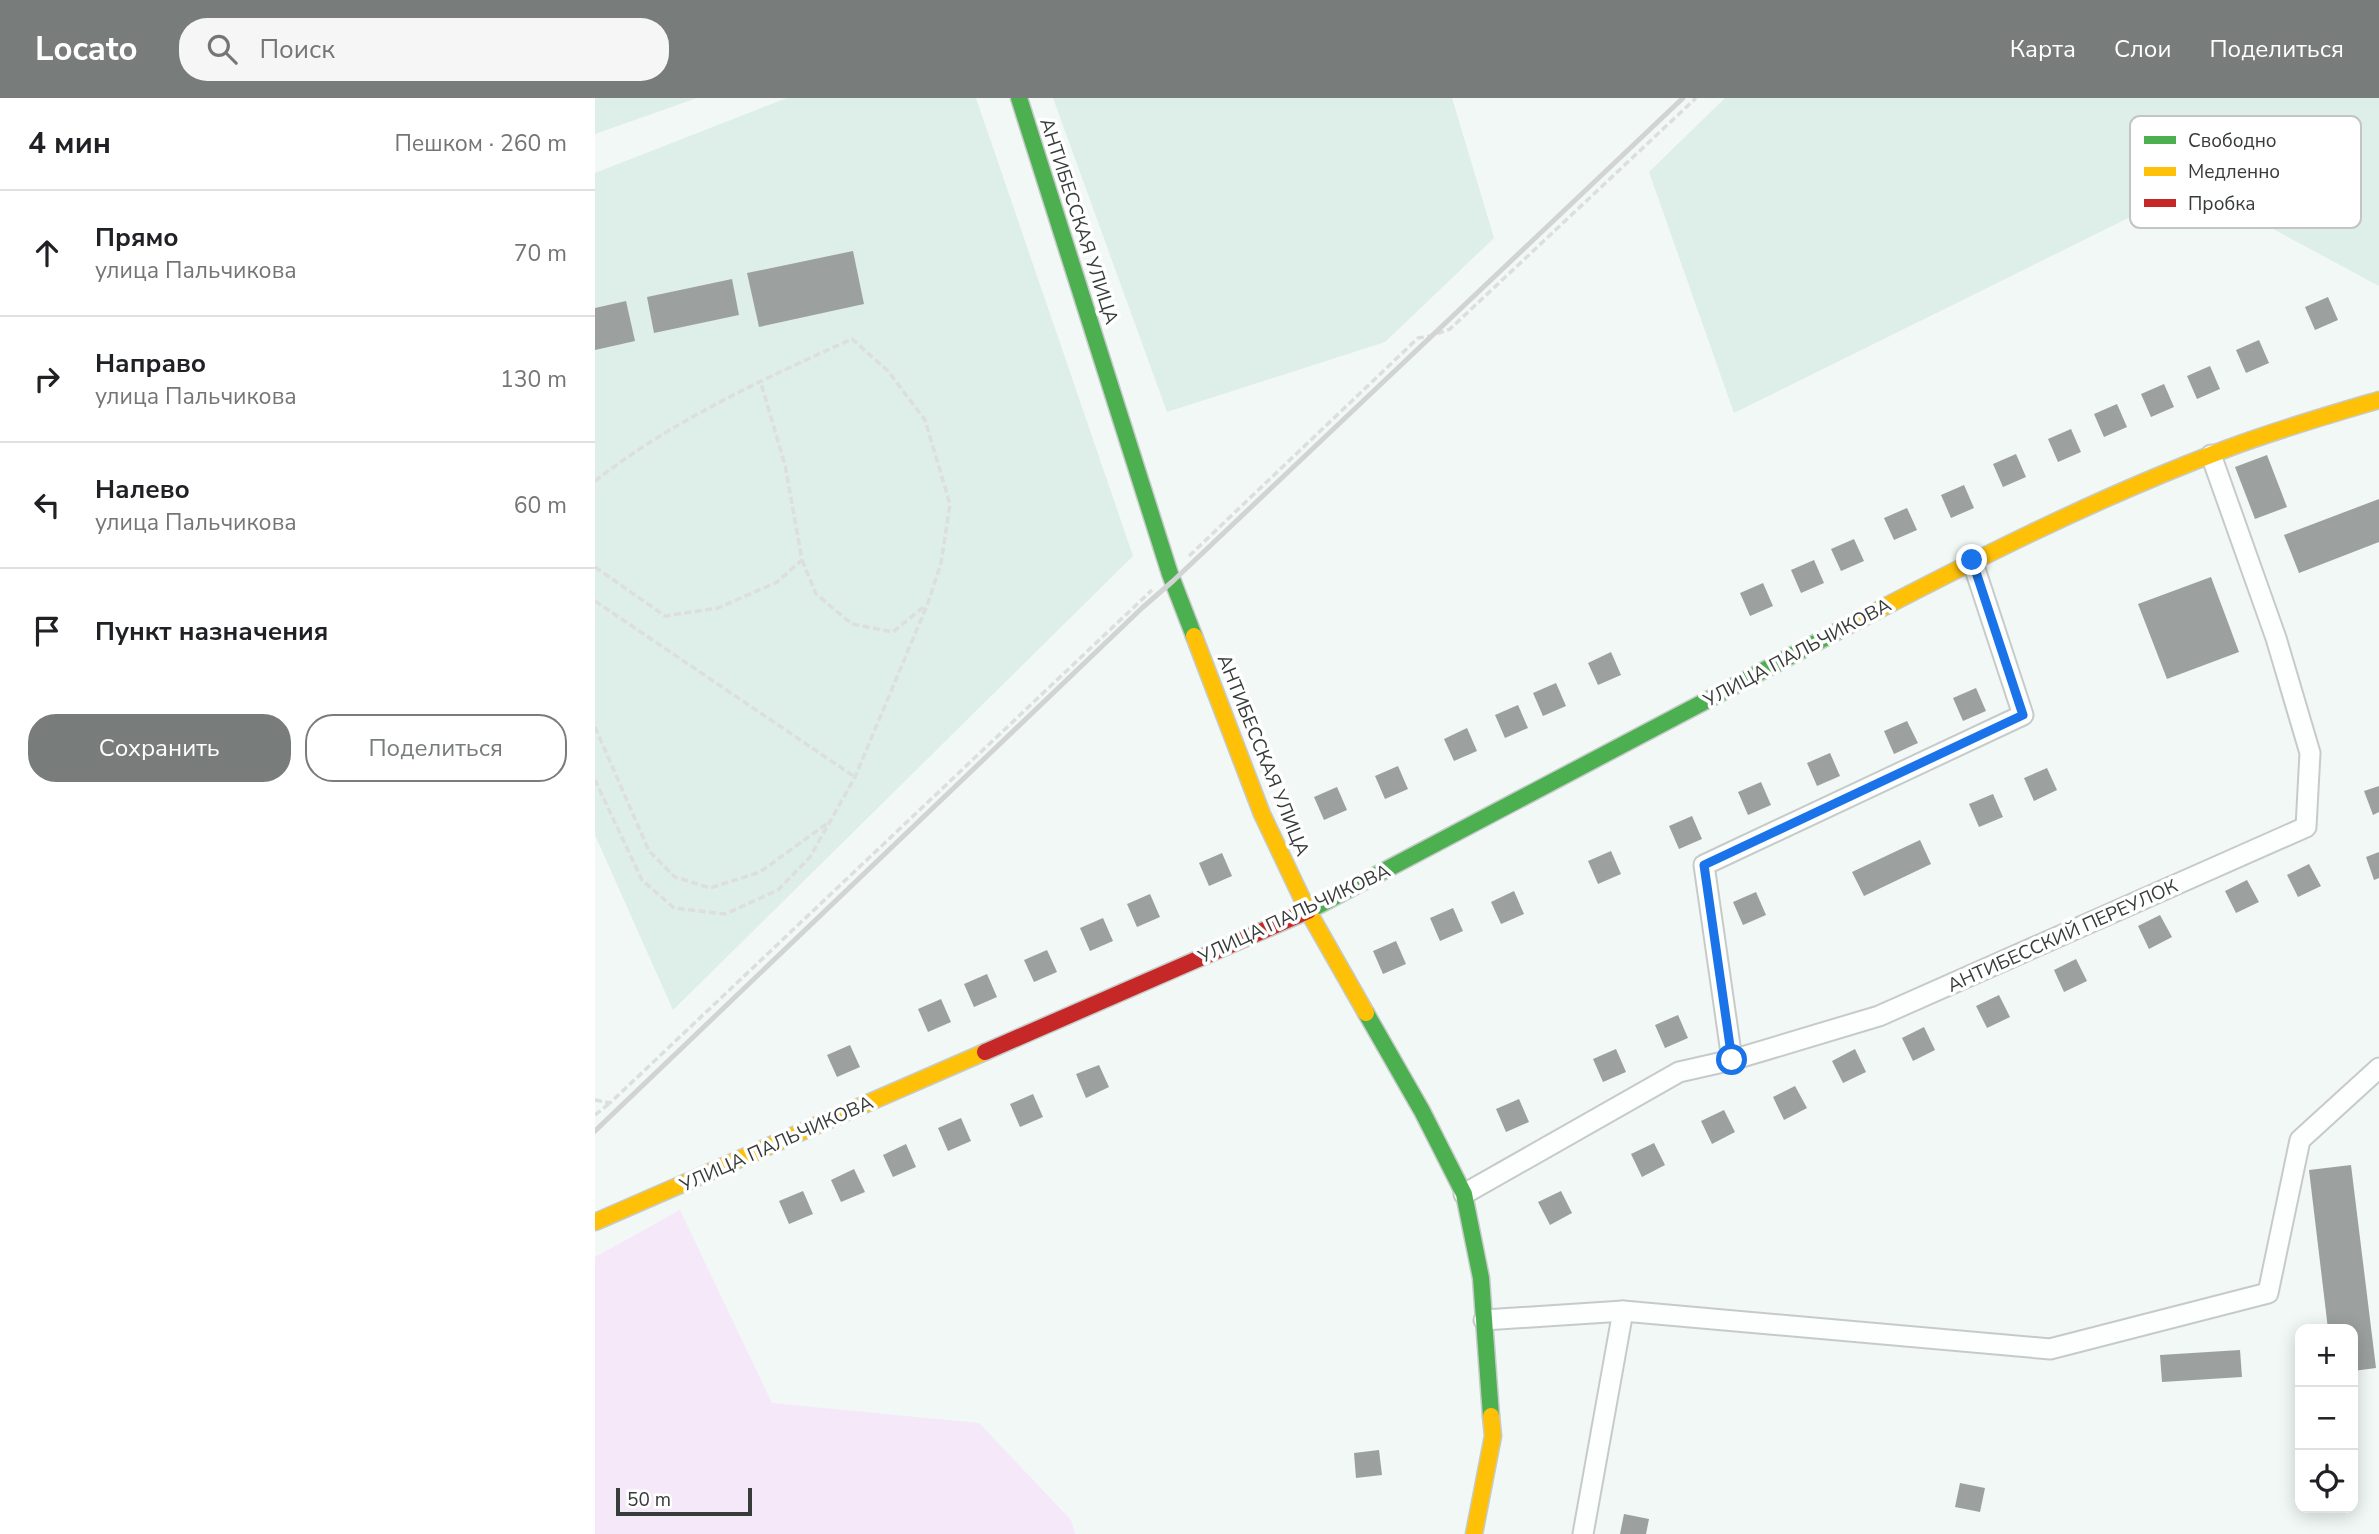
<!DOCTYPE html>
<html lang="ru">
<head>
<meta charset="utf-8">
<style>
	body { margin:0; font-family:"Nunito Sans",sans-serif; background:#f6f6f6; color:#202124 }
	.controls { position:absolute; right:21px; bottom:21px; display:grid; overflow:hidden; border-radius:14px; box-shadow:0 4px 18px #0003 }
	.controls button { width:63px; height:63px; display:grid; place-items:center; padding:0; border:0; border-bottom:2px solid #e0e0e0; background:#fff; color:#202124; font:35px sans-serif }
	.scale { position:absolute; left:21px; bottom:18px; width:136px; box-sizing:border-box; padding-left:7px; border:4px solid #373b3a; border-top:0; font-size:19px; line-height:24px; white-space:nowrap; color:#373b3a; -webkit-text-stroke:5px #fff; paint-order:stroke }
	.stop { position:absolute; width:21px; height:21px; margin:-16px; border:5px solid #1a73e8; border-radius:50%; background:#fff }
	.stop.end { background:#1a73e8; border-color:#fff; box-shadow:0 2px 7px #0008 }
	.list { margin:0; padding:0; list-style:none }
	h2 { display:flex; justify-content:space-between; align-items:center; height:91px; margin:0; padding:0 28px; font-size:30px }
	h2 small { font-size:23px; font-weight:400; color:#757577 }
	.list li { display:grid; grid-template-columns:46px 1fr auto; gap:21px; align-items:center; box-sizing:border-box; height:126px; padding:0 28px; border-top:2px solid #e0e0e0 }
	.list b { display:block; font-size:26px; white-space:nowrap }
	.list p { margin:0; font-size:23px; white-space:nowrap; color:#757577 }
	.list em { font-size:23px; font-style:normal; color:#757577 }
	.actions { display:flex; gap:14px; padding:21px 28px }
	.actions a { flex:1; padding:16px 0; border:2px solid #787d7c; border-radius:28px; text-align:center; font-size:24px; color:#787d7c }
	.actions .main { background:#787d7c; color:#fff }
	.icon { flex:none; width:38px; height:38px; fill:none; stroke:currentColor; stroke-width:2; stroke-linecap:round; stroke-linejoin:round }
	.map { position:relative; flex:none; width:1784px; height:1436px; overflow:hidden }
	header { display:flex; align-items:center; gap:42px; box-sizing:border-box; height:98px; padding:0 35px; background:#787d7c; color:#fff }
	header strong { font-size:33px }
	nav { display:flex; gap:38px; margin-inline-start:auto; font-size:24px }
	.search { width:490px; height:63px; background:#f6f6f6; display:flex; align-items:center; gap:18px; box-sizing:border-box; padding:0 24px; border-radius:28px; color:#757577; font-size:26px }
	main { display:flex }
	aside { flex:1; background:#fff }
	.map>svg:first-child { display:block }
	.built { fill:#deeee9 }
	.green { fill:#f5e9f9 }
	.building { fill:#9ca1a0 }
	.lines { fill:none; stroke-linecap:round; stroke-linejoin:round }
	.street-casing { stroke:#c6cbca; stroke-width:23 }
	.fast-casing { stroke:#c6cbca; stroke-width:19 }
	.slow-casing { stroke:#c6cbca; stroke-width:19 }
	.jam-casing { stroke:#c6cbca; stroke-width:19 }
	.path { stroke:#dddede; stroke-width:3.5; stroke-dasharray:7 3.5; stroke-linecap:butt }
	.street { stroke:#fdfefe; stroke-width:19 }
	.fast { stroke:#4caf50; stroke-width:16 }
	.slow { stroke:#ffc107; stroke-width:16 }
	.jam { stroke:#c62828; stroke-width:16 }
	.rail { stroke:#d2d4d4; stroke-width:5 }
	.route { stroke:#1a73e8; stroke-width:9 }
	.labels { text-anchor:middle; stroke-width:7; stroke-linejoin:round; paint-order:stroke }
	.street-label { font-size:19px; fill:#373b3a; stroke:#fff }
	.key { fill:#fff; stroke:#c3c4c4; stroke-width:2 }
	.key-label { font-size:19px; fill:#373b3a }
</style>
</head>
<body>
<header>
<strong>Locato</strong>
<div class="search"><svg class="icon" aria-label="search" viewBox="0 0 24 24"><circle cx="10" cy="10" r="6"/><path d="M15 15l6 6"/></svg>Поиск</div>
<nav><a>Карта</a><a>Слои</a><a>Поделиться</a></nav>
</header>
<main>
<aside>
<h2>4 мин<small>Пешком · 260 m</small></h2>
<ul class="list">
<li><svg class="icon" aria-label="ahead" viewBox="0 0 24 24"><path d="M12 20V5M6 11l6-6 6 6"/></svg><div><b>Прямо</b><p>улица Пальчикова</p></div><em>70 m</em></li>
<li><svg class="icon" aria-label="right" viewBox="0 0 24 24"><path d="M7 20v-9h11M14 6l5 5-5 5"/></svg><div><b>Направо</b><p>улица Пальчикова</p></div><em>130 m</em></li>
<li><svg class="icon" aria-label="left" viewBox="0 0 24 24"><path d="M17 20v-9H6M10 6l-5 5 5 5"/></svg><div><b>Налево</b><p>улица Пальчикова</p></div><em>60 m</em></li>
<li><svg class="icon" aria-label="arrive" viewBox="0 0 24 24"><path d="M6 21V4h12l-3 4 3 4H6"/></svg><div><b>Пункт назначения</b></div></li>
</ul>
<div class="actions"><a class="main">Сохранить</a><a>Поделиться</a></div>
</aside>
<div class="map">
<svg width="1784" height="1436" viewBox="0 0 1784 1436">
	<rect width="100%" height="100%" fill="#f1f8f6"/>
	<g class="built">
		<path d="M 0,0 L 102,0 L 0,36 Z"/>
		<path d="M 192,0 L 381,0 L 538,458 L 78,912 L 0,737 L 0,75 Z"/>
		<path d="M 458,0 L 857,0 L 899,140 L 790,244 L 572,314 Z"/>
		<path d="M 1130,0 L 1784,0 L 1784,188 L 1598,88 L 1139,315 L 1054,74 Z"/>
	</g>
	<path class="green" d="M 85,1112 L 177,1305 L 384,1325 L 476,1422 L 480,1436 L 0,1436 L 0,1159 Z"/>
	<g class="building">
		<path d="M 258,153 L 269,206 L 164,229 L 152,175 Z"/>
		<path d="M 137,181 L 144,217 L 59,235 L 52,199 Z"/>
		<path d="M 1733,199 L 1743,222 L 1720,232 L 1710,209 Z"/>
		<path d="M 31,203 L 40,243 L 0,252 L 0,210 Z"/>
		<path d="M 1664,242 L 1674,265 L 1651,275 L 1641,252 Z"/>
		<path d="M 1615,268 L 1625,291 L 1602,301 L 1592,278 Z"/>
		<path d="M 1569,286 L 1579,309 L 1556,319 L 1546,296 Z"/>
		<path d="M 1522,306 L 1532,329 L 1509,339 L 1499,316 Z"/>
		<path d="M 1476,331 L 1486,354 L 1463,364 L 1453,341 Z"/>
		<path d="M 1421,356 L 1431,379 L 1408,389 L 1398,366 Z"/>
		<path d="M 1672,357 L 1692,409 L 1660,421 L 1640,369 Z"/>
		<path d="M 1369,387 L 1379,410 L 1356,420 L 1346,397 Z"/>
		<path d="M 1784,401 L 1784,444 L 1704,475 L 1689,437 Z"/>
		<path d="M 1312,410 L 1322,432 L 1299,442 L 1289,420 Z"/>
		<path d="M 1259,441 L 1269,463 L 1246,473 L 1236,451 Z"/>
		<path d="M 1219,462 L 1229,485 L 1206,495 L 1196,472 Z"/>
		<path d="M 1616,479 L 1644,554 L 1572,581 L 1543,506 Z"/>
		<path d="M 1168,485 L 1178,508 L 1155,518 L 1145,495 Z"/>
		<path d="M 1016,554 L 1026,577 L 1003,587 L 993,565 Z"/>
		<path d="M 961,585 L 971,608 L 948,618 L 938,595 Z"/>
		<path d="M 1381,590 L 1391,613 L 1368,623 L 1358,600 Z"/>
		<path d="M 923,607 L 933,630 L 910,640 L 900,617 Z"/>
		<path d="M 1312,623 L 1323,645 L 1299,656 L 1289,633 Z"/>
		<path d="M 872,630 L 882,653 L 859,663 L 849,641 Z"/>
		<path d="M 1235,655 L 1245,678 L 1222,688 L 1212,665 Z"/>
		<path d="M 803,668 L 813,691 L 790,701 L 780,678 Z"/>
		<path d="M 1452,670 L 1462,692 L 1439,703 L 1429,680 Z"/>
		<path d="M 1166,684 L 1176,707 L 1153,717 L 1143,694 Z"/>
		<path d="M 1784,688 L 1784,714 L 1778,717 L 1769,693 Z"/>
		<path d="M 742,689 L 752,712 L 729,722 L 719,699 Z"/>
		<path d="M 1398,696 L 1408,719 L 1384,729 L 1374,706 Z"/>
		<path d="M 1097,718 L 1107,741 L 1084,751 L 1074,728 Z"/>
		<path d="M 1325,742 L 1336,766 L 1269,798 L 1257,774 Z"/>
		<path d="M 1016,753 L 1026,776 L 1003,786 L 993,763 Z"/>
		<path d="M 1784,754 L 1784,780 L 1779,782 L 1771,759 Z"/>
		<path d="M 627,755 L 637,778 L 614,788 L 604,765 Z"/>
		<path d="M 1714,766 L 1726,788 L 1703,799 L 1692,777 Z"/>
		<path d="M 1652,782 L 1664,804 L 1641,815 L 1630,793 Z"/>
		<path d="M 919,793 L 929,816 L 906,826 L 896,804 Z"/>
		<path d="M 1161,794 L 1171,817 L 1148,827 L 1138,804 Z"/>
		<path d="M 555,796 L 565,819 L 542,829 L 532,806 Z"/>
		<path d="M 858,810 L 868,833 L 845,843 L 835,820 Z"/>
		<path d="M 1565,817 L 1577,839 L 1554,851 L 1543,828 Z"/>
		<path d="M 508,820 L 518,843 L 495,853 L 485,830 Z"/>
		<path d="M 801,843 L 811,866 L 788,876 L 778,853 Z"/>
		<path d="M 452,852 L 462,874 L 439,884 L 429,862 Z"/>
		<path d="M 1481,861 L 1492,883 L 1469,894 L 1459,872 Z"/>
		<path d="M 392,876 L 402,899 L 379,909 L 369,886 Z"/>
		<path d="M 1404,897 L 1415,919 L 1392,930 L 1381,908 Z"/>
		<path d="M 346,901 L 356,924 L 333,934 L 323,911 Z"/>
		<path d="M 1083,917 L 1093,940 L 1070,950 L 1060,927 Z"/>
		<path d="M 1329,929 L 1340,952 L 1318,963 L 1307,940 Z"/>
		<path d="M 255,947 L 265,969 L 242,979 L 232,957 Z"/>
		<path d="M 1021,951 L 1031,974 L 1008,984 L 998,961 Z"/>
		<path d="M 1260,951 L 1271,974 L 1248,985 L 1237,963 Z"/>
		<path d="M 504,967 L 514,989 L 491,1000 L 481,976 Z"/>
		<path d="M 1200,988 L 1212,1010 L 1189,1022 L 1178,999 Z"/>
		<path d="M 438,996 L 448,1019 L 425,1029 L 415,1006 Z"/>
		<path d="M 924,1001 L 934,1024 L 911,1034 L 901,1011 Z"/>
		<path d="M 1129,1012 L 1140,1034 L 1117,1046 L 1106,1023 Z"/>
		<path d="M 366,1020 L 376,1043 L 353,1053 L 343,1030 Z"/>
		<path d="M 1059,1045 L 1070,1067 L 1047,1079 L 1036,1056 Z"/>
		<path d="M 311,1046 L 321,1069 L 298,1079 L 288,1057 Z"/>
		<path d="M 1756,1067 L 1781,1270 L 1758,1273 L 1758,1231 L 1733,1231 L 1714,1072 Z"/>
		<path d="M 259,1071 L 270,1094 L 246,1104 L 236,1082 Z"/>
		<path d="M 208,1093 L 218,1116 L 194,1126 L 184,1103 Z"/>
		<path d="M 966,1093 L 977,1115 L 955,1127 L 943,1104 Z"/>
		<path d="M 1645,1252 L 1647,1279 L 1567,1284 L 1565,1257 Z"/>
		<path d="M 784,1352 L 787,1377 L 761,1380 L 759,1355 Z"/>
		<path d="M 1365,1385 L 1390,1390 L 1385,1414 L 1360,1409 Z"/>
		<path d="M 1029,1416 L 1054,1421 L 1051,1436 L 1025,1436 Z"/>
	</g>
	<g class="lines">
		<defs>
			<g id="street">
				<path d="M 1137,962 L 1109,767 L 1428,617 L 1377,462"/>
				<path d="M 869,1096 L 1084,974 L 1137,962 L 1284,918 L 1711,729 L 1715,655 L 1681,540 L 1616,357"/>
				<path d="M 889,1222 L 1028,1213 L 1455,1251 L 1673,1195 L 1705,1042 L 1784,970"/>
				<path d="M 988,1436 L 1028,1213"/>
			</g>
			<g id="fast">
				<path d="M 424,0 L 575,476 L 599,538"/>
				<path d="M 713,813 L 1245,532"/>
				<path d="M 771,915 L 827,1013 L 869,1096 L 886,1180 L 896,1318"/>
			</g>
			<g id="slow">
				<path d="M 1245,532 C 1371,466 1498,401 1631,351 C 1681,332 1733,317 1784,302"/>
				<path d="M 599,538 L 667,716 L 713,813 L 771,915"/>
				<path d="M 0,1124 L 390,954"/>
				<path d="M 879,1436 L 898,1338 L 896,1318"/>
			</g>
			<path id="jam" d="M 390,954 L 713,813"/>
		</defs>
		<use href="#street" class="street-casing"/>
		<use href="#fast" class="fast-casing"/>
		<use href="#slow" class="slow-casing"/>
		<use href="#jam" class="jam-casing"/>
		<g class="path">
			<path d="M 0,383 C 75,324 170,280 257,241 L 293,273 L 330,322 L 355,406 L 346,465 L 333,505 L 260,679 L 215,759 L 183,792 L 130,816 L 79,810 L 47,782 L 0,682"/>
			<path d="M 594,458 L 823,240 L 836,238 L 855,231 L 1101,0"/>
			<path d="M 207,462 L 221,496 L 257,526 L 298,534 L 331,507"/>
			<path d="M 0,469 L 70,518 L 123,510 L 182,484 L 207,462 L 190,367 L 165,282"/>
			<path d="M 0,503 L 260,679"/>
			<path d="M 0,629 L 54,753 L 80,779 L 115,790 L 165,774 L 234,724"/>
			<path d="M 0,1002 L 15,1005 L 557,492"/>
			<path d="M 0,1017 L 15,1005"/>
		</g>
		<use href="#street" class="street"/>
		<use href="#fast" class="fast"/>
		<use href="#slow" class="slow"/>
		<use href="#jam" class="jam"/>
		<path class="rail" d="M 0,1033 L 547,510 L 578,483 L 1088,0"/>
	</g>
	<g class="lines">
		<path class="route" d="M 1137,962 L 1109,767 L 1428,617 L 1377,462"/>
	</g>
	<g class="labels">
		<g class="street-label">
			<text transform="translate(485 123) rotate(72)" y="7">АНТИБЕССКАЯ УЛИЦА</text>
			<text transform="translate(1202 554) rotate(-28)" y="7">УЛИЦА ПАЛЬЧИКОВА</text>
			<text transform="translate(669 657) rotate(68)" y="7">АНТИБЕССКАЯ УЛИЦА</text>
			<text transform="translate(699 815) rotate(-25)" y="7">УЛИЦА ПАЛЬЧИКОВА</text>
			<text transform="translate(1467 837) rotate(-24)" y="7">АНТИБЕССКИЙ ПЕРЕУЛОК</text>
			<text transform="translate(181 1045) rotate(-24)" y="7">УЛИЦА ПАЛЬЧИКОВА</text>
		</g>
	</g>
	<rect x="1535" y="18" width="231" height="112" rx="10" class="key"/>
	<rect x="1549" y="38" width="32" height="8" fill="#4caf50"/>
	<rect x="1549" y="69" width="32" height="9" fill="#ffc107"/>
	<rect x="1549" y="101" width="32" height="8" fill="#c62828"/>
	<g class="key-label">
		<text x="1593" y="49">Свободно</text>
		<text x="1593" y="80">Медленно</text>
		<text x="1593" y="112">Пробка</text>
	</g>
</svg>
<div class="controls">
<button>+</button>
<button>−</button>
<button><svg class="icon" aria-label="locate" viewBox="0 0 24 24"><circle cx="12" cy="12" r="6"/><path d="M12 2v4M12 18v4M2 12h4M18 12h4"/></svg></button>
</div>
<div class="scale">50 m</div>
<div class="stop" style="left:1137px;top:962px"></div>
<div class="stop end" style="left:1377px;top:462px"></div>
</div>
</main>
</body>
</html>
